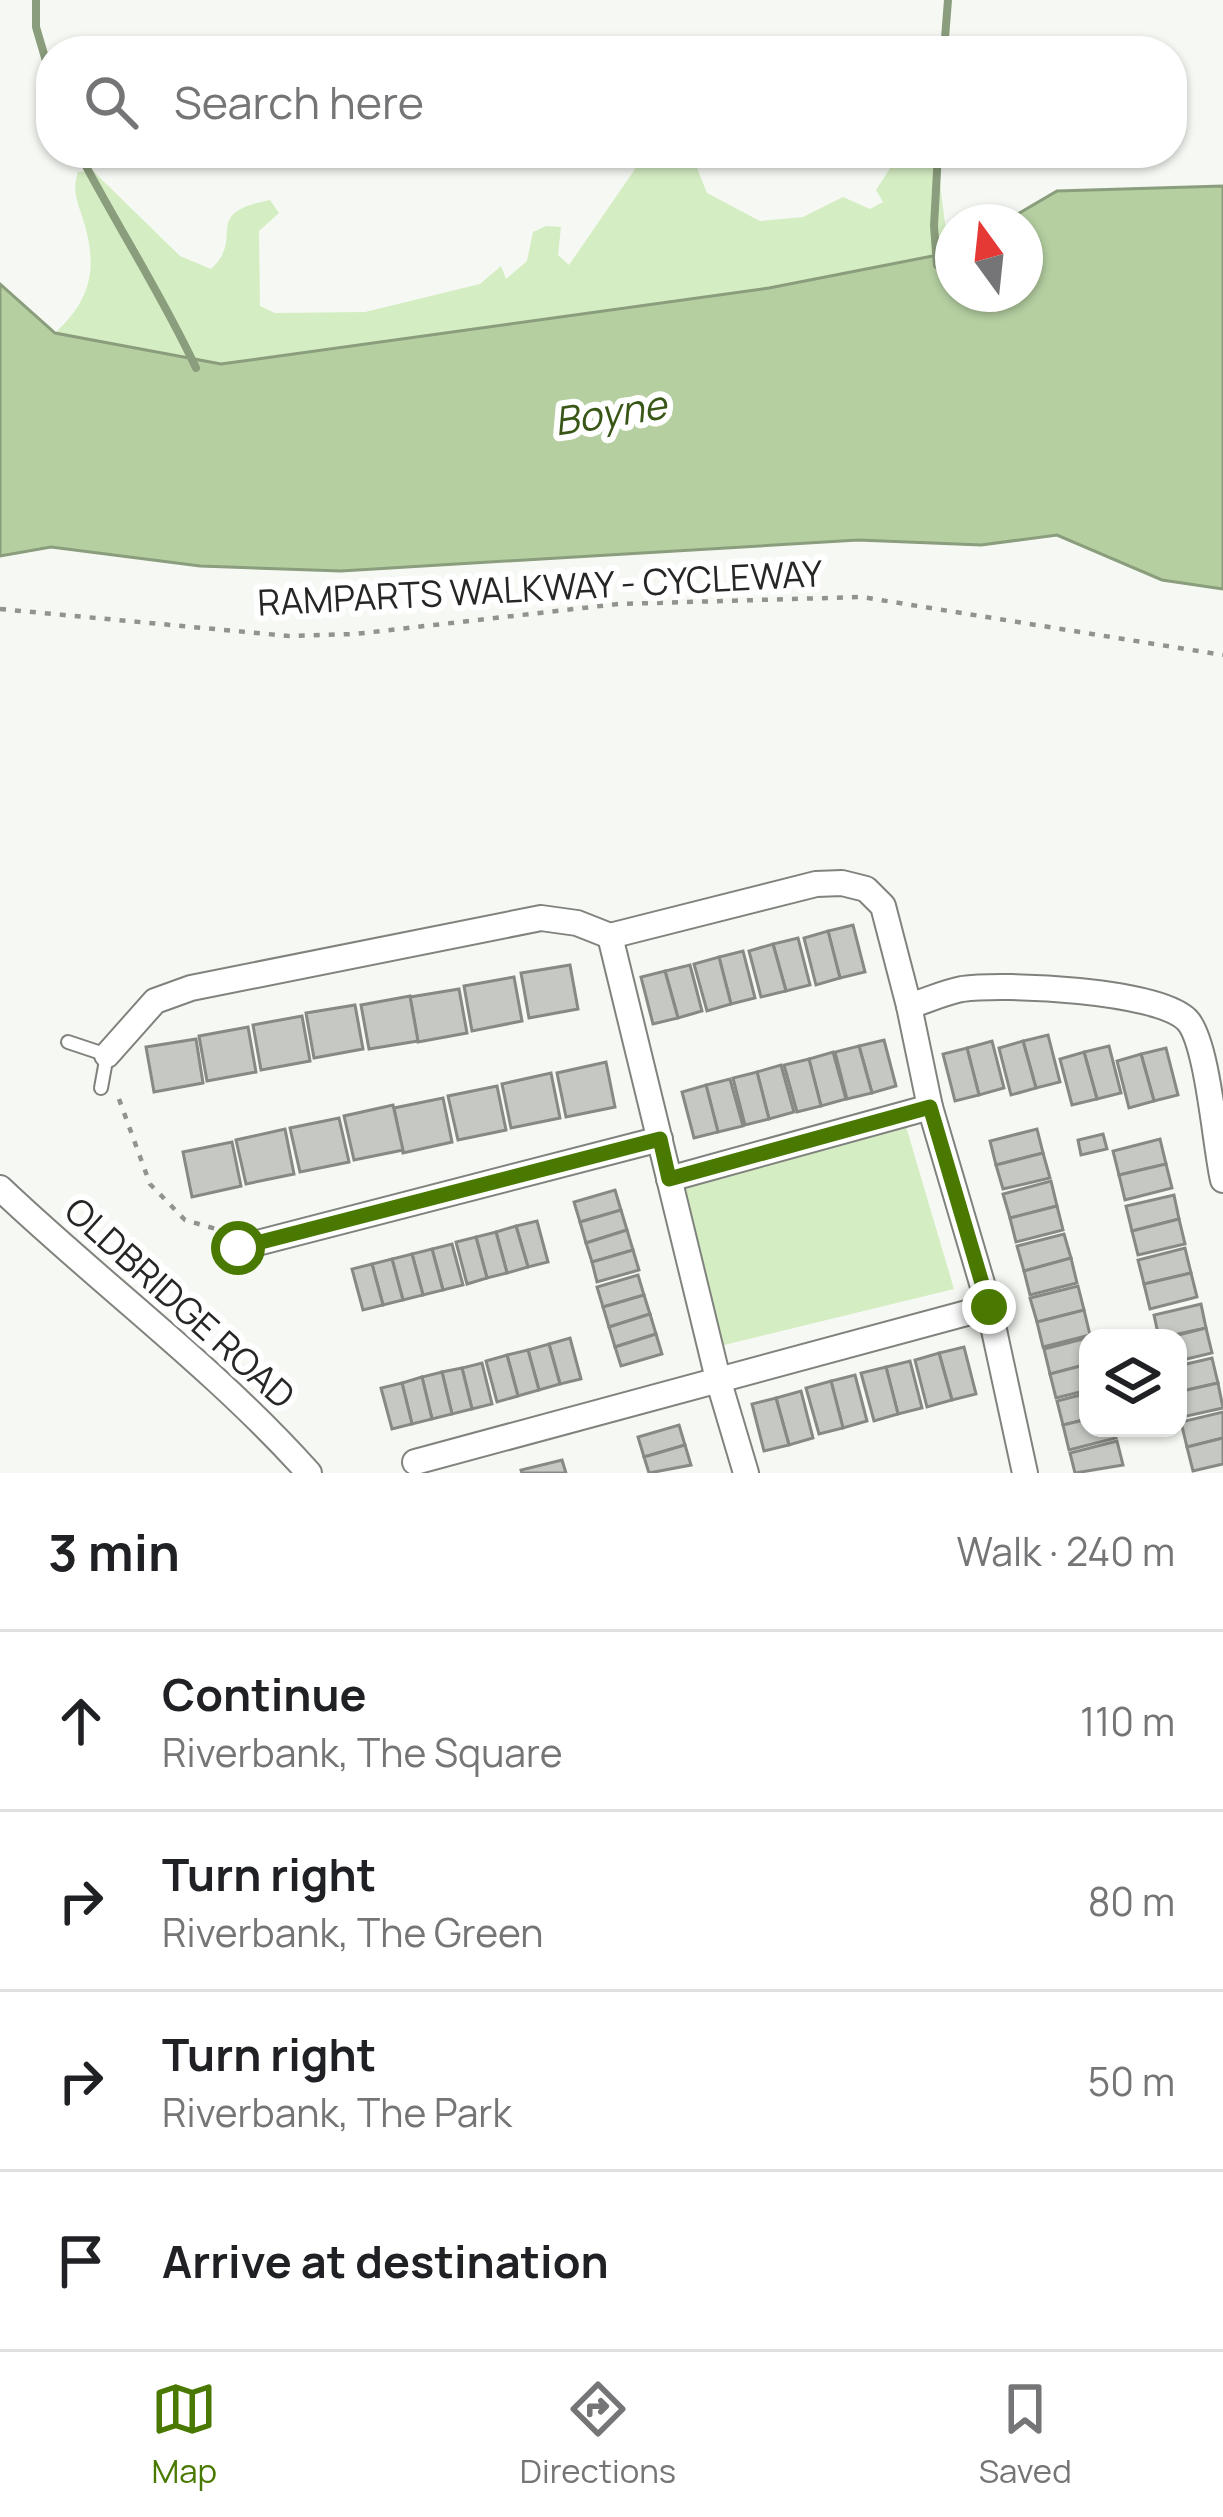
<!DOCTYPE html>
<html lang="en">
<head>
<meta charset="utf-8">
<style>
	body { margin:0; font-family:Manrope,sans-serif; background:#f6f6f6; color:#202124 }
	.controls { position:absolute; right:36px; bottom:36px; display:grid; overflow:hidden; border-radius:24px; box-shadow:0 3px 9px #0004 }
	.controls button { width:108px; height:108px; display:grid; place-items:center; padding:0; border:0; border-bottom:3px solid #e0e0e0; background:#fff; color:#202124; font:60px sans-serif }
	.compass { position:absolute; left:935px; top:204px; width:108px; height:108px; border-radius:50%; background:#fff; box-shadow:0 3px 9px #0004; rotate:345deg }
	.stop { position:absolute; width:36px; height:36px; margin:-27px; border:9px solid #497900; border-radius:50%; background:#fff }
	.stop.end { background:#497900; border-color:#fff; box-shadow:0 3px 12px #0008 }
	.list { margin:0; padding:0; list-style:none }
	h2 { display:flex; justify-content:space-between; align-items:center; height:156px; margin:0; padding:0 48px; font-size:51px }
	h2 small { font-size:39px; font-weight:400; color:#757577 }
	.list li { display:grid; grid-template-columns:78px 1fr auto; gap:36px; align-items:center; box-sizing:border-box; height:180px; padding:0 48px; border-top:3px solid #e0e0e0 }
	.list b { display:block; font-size:45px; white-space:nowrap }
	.list p { margin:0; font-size:39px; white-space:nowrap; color:#757577 }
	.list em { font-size:39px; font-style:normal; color:#757577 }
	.icon { flex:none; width:66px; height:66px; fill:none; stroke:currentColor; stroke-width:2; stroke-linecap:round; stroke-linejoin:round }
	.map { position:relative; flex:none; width:1223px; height:1473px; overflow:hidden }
	.search { position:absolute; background:#fff; box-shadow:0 3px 9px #0004; left:36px; right:36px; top:36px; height:132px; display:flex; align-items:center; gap:30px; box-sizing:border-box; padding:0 42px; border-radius:48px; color:#757577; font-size:45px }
	.sheet { height:876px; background:#fff }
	nav { display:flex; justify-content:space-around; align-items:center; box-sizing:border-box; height:168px; border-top:3px solid #e0e0e0; background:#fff; font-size:33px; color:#757577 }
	nav a { display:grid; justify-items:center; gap:6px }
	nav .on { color:#497900 }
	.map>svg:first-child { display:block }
	.green { fill:#d5edc3 }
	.water { fill:#b5cfa1; stroke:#8a9d7c; stroke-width:3 }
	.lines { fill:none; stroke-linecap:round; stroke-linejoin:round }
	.stream { stroke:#8a9d7c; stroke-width:8 }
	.building { fill:#c6c9c3; stroke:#878a84; stroke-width:3 }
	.service-casing { stroke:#80837d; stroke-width:16 }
	.minor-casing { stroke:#80837d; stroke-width:28 }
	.path { stroke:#91938f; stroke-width:4.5; stroke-dasharray:6 9; stroke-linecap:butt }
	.service { stroke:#fff; stroke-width:12 }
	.minor { stroke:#fff; stroke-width:24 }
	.route { stroke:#497900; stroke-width:15 }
	.labels { text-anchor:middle; stroke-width:12; stroke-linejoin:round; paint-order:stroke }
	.street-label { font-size:36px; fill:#252724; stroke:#fff }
	.water-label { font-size:39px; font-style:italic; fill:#385717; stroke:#fff }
</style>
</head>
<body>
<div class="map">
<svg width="1223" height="1473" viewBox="0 0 1223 1473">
	<rect width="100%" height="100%" fill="#f6f9f3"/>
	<g class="green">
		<path d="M 646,153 L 691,153 L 707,193 L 760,221 L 803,217 L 843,197 L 870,209 L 883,202 L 876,190 L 900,153 L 936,153 L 949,254 L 769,288 L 221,364 L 55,333 C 92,299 98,267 83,219 C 77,201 72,190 78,172 L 93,171 L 180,256 L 211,269 C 247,236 199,214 270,200 L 279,213 L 259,231 L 260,306 L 275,313 L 365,312 L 480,284 L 501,266 L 506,279 L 527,261 L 533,232 L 546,226 L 561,227 L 558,255 L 569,265 Z"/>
		<path d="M 905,1123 L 954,1289 L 720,1346 L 681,1187 Z"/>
	</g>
	<path class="water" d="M 1223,186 L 1223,589 L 1162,580 L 1057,535 L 981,545 L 858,540 L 341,571 L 200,566 L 51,547 L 0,556 L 0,284 L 55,333 L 221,364 L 769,288 L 953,252 L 953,294 L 1025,294 L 1025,222 L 1004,222 L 1057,191 Z"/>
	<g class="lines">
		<g class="stream">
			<path d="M 36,0 L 36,27 L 51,78"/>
			<path d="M 944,51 L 948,0"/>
			<path d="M 79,153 C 117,226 161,293 196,368"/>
			<path d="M 937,265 L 934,226 L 938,153"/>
		</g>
	</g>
	<g class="building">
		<path d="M 853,925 L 865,972 L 840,978 L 828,931 Z"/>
		<path d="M 828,931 L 840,978 L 816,985 L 804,938 Z"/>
		<path d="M 798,938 L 810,985 L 786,991 L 773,944 Z"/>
		<path d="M 773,944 L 786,991 L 761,997 L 749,951 Z"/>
		<path d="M 743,951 L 755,998 L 731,1004 L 719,957 Z"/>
		<path d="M 719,957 L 731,1004 L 707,1011 L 694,964 Z"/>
		<path d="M 570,965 L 578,1009 L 529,1018 L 521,973 Z"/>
		<path d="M 690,965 L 702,1011 L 678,1018 L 665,971 Z"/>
		<path d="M 665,971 L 678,1018 L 653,1024 L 641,977 Z"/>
		<path d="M 514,977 L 522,1021 L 472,1031 L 464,986 Z"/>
		<path d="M 459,989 L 467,1033 L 418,1042 L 410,997 Z"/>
		<path d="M 410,996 L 418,1041 L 369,1049 L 361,1005 Z"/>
		<path d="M 355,1005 L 363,1049 L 314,1058 L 306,1013 Z"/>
		<path d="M 302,1016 L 310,1061 L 261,1070 L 253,1025 Z"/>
		<path d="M 248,1027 L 256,1072 L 207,1081 L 199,1036 Z"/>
		<path d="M 1048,1035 L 1060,1082 L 1036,1088 L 1023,1041 Z"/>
		<path d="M 196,1039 L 203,1083 L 154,1092 L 146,1047 Z"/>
		<path d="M 884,1040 L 896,1086 L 872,1093 L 859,1046 Z"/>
		<path d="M 992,1041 L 1004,1088 L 979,1095 L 967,1048 Z"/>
		<path d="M 1023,1041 L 1036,1088 L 1011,1095 L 999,1048 Z"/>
		<path d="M 859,1046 L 872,1093 L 847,1099 L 835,1052 Z"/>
		<path d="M 1109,1046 L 1121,1093 L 1097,1099 L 1084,1052 Z"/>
		<path d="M 967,1048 L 979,1095 L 955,1101 L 943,1054 Z"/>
		<path d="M 1166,1048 L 1178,1095 L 1154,1101 L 1141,1054 Z"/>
		<path d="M 833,1052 L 846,1099 L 821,1106 L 809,1059 Z"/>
		<path d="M 1084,1052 L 1097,1099 L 1072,1105 L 1060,1059 Z"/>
		<path d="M 1141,1054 L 1154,1101 L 1129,1108 L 1117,1061 Z"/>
		<path d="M 809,1059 L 821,1106 L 797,1112 L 784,1065 Z"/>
		<path d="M 606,1062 L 615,1107 L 566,1117 L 557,1073 Z"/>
		<path d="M 781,1065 L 794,1112 L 769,1119 L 757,1072 Z"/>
		<path d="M 757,1072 L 769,1119 L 745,1125 L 733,1078 Z"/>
		<path d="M 551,1073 L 560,1118 L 511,1128 L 502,1084 Z"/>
		<path d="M 730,1079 L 743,1126 L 718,1132 L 706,1085 Z"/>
		<path d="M 706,1085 L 718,1132 L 694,1138 L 682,1092 Z"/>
		<path d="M 497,1086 L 506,1130 L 458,1140 L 448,1096 Z"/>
		<path d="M 443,1098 L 452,1142 L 403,1153 L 394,1108 Z"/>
		<path d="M 393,1105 L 403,1150 L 354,1160 L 344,1116 Z"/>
		<path d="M 339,1118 L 349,1162 L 300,1172 L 290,1128 Z"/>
		<path d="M 285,1129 L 294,1174 L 246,1184 L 236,1140 Z"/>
		<path d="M 1037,1129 L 1043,1153 L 996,1165 L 990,1141 Z"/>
		<path d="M 1103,1134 L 1107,1149 L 1081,1155 L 1078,1140 Z"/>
		<path d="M 1160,1139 L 1166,1164 L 1119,1175 L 1113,1151 Z"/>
		<path d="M 232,1142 L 241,1186 L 192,1197 L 183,1152 Z"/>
		<path d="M 1043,1153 L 1050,1178 L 1003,1189 L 996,1165 Z"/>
		<path d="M 1166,1164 L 1172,1188 L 1125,1200 L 1119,1175 Z"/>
		<path d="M 1051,1181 L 1057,1206 L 1010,1218 L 1003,1194 Z"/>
		<path d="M 615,1190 L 621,1210 L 580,1222 L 574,1202 Z"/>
		<path d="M 1174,1195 L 1179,1219 L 1132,1231 L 1126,1206 Z"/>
		<path d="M 1057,1206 L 1063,1230 L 1016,1242 L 1010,1218 Z"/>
		<path d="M 621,1210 L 627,1230 L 586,1243 L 580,1222 Z"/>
		<path d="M 1179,1219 L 1185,1244 L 1138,1255 L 1132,1231 Z"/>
		<path d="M 537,1221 L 548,1262 L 528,1267 L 516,1226 Z"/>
		<path d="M 516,1226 L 528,1267 L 507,1273 L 496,1232 Z"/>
		<path d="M 627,1230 L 633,1250 L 592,1262 L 586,1243 Z"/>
		<path d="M 496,1232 L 507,1273 L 487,1278 L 476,1237 Z"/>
		<path d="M 1064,1234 L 1071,1258 L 1024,1271 L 1017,1246 Z"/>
		<path d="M 476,1237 L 487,1278 L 467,1284 L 456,1242 Z"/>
		<path d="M 452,1244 L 463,1285 L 443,1290 L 432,1249 Z"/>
		<path d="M 1185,1248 L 1191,1273 L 1144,1284 L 1138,1260 Z"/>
		<path d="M 432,1249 L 443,1290 L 423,1295 L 412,1254 Z"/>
		<path d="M 633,1250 L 639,1270 L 597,1282 L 592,1262 Z"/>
		<path d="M 412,1254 L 423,1295 L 403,1300 L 392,1259 Z"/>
		<path d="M 1071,1258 L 1077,1283 L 1030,1295 L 1024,1271 Z"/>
		<path d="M 392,1259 L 403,1300 L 383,1305 L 372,1264 Z"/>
		<path d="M 372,1264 L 383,1305 L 363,1310 L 352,1269 Z"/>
		<path d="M 1191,1273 L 1197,1297 L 1150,1309 L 1144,1284 Z"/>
		<path d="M 638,1275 L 644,1295 L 603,1307 L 597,1287 Z"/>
		<path d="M 1078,1286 L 1084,1310 L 1037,1322 L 1030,1298 Z"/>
		<path d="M 644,1295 L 650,1314 L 609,1327 L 603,1307 Z"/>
		<path d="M 1201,1304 L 1206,1328 L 1159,1338 L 1154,1315 Z"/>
		<path d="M 1084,1310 L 1090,1335 L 1043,1347 L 1037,1322 Z"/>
		<path d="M 650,1314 L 656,1334 L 615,1347 L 609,1327 Z"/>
		<path d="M 1206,1328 L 1212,1353 L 1178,1361 L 1178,1338 L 1166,1338 Z"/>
		<path d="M 656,1334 L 662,1354 L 621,1366 L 615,1347 Z"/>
		<path d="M 1091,1337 L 1088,1364 L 1050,1374 L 1044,1349 Z"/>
		<path d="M 570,1338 L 581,1379 L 560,1384 L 549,1344 Z"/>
		<path d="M 549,1344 L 560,1384 L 539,1390 L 528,1350 Z"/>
		<path d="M 964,1347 L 976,1394 L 952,1400 L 939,1353 Z"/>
		<path d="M 528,1350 L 539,1390 L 518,1396 L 507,1355 Z"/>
		<path d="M 939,1353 L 952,1400 L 927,1407 L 915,1360 Z"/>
		<path d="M 507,1355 L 518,1396 L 497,1402 L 486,1361 Z"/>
		<path d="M 1212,1358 L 1218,1383 L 1178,1392 L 1178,1366 Z"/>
		<path d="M 910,1361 L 922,1408 L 898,1414 L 886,1367 Z"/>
		<path d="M 482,1363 L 492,1404 L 472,1409 L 462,1368 Z"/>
		<path d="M 1088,1364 L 1088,1390 L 1056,1398 L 1050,1374 Z"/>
		<path d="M 886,1367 L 898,1414 L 874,1421 L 861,1373 Z"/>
		<path d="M 462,1368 L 472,1409 L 452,1414 L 442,1372 Z"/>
		<path d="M 442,1372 L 452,1414 L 432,1419 L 422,1377 Z"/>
		<path d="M 855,1375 L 867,1421 L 843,1428 L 831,1381 Z"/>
		<path d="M 422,1377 L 432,1419 L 412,1424 L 402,1383 Z"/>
		<path d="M 831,1381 L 843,1428 L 819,1434 L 806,1388 Z"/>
		<path d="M 402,1383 L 412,1424 L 392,1429 L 381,1388 Z"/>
		<path d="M 1218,1383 L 1223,1408 L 1178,1418 L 1178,1392 Z"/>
		<path d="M 801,1391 L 813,1438 L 789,1445 L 776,1398 Z"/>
		<path d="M 1088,1393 L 1088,1419 L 1063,1425 L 1057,1401 Z"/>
		<path d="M 776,1398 L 789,1445 L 764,1451 L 752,1404 Z"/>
		<path d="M 1223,1412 L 1223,1438 L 1187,1447 L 1181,1422 Z"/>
		<path d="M 1088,1419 L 1088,1428 L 1114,1428 L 1116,1438 L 1069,1450 L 1063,1425 Z"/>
		<path d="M 679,1425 L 685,1445 L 644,1457 L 638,1437 Z"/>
		<path d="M 1223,1438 L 1223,1464 L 1193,1471 L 1187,1447 Z"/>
		<path d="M 1117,1441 L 1123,1465 L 1075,1473 L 1070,1453 Z"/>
		<path d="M 685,1445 L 691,1465 L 649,1473 L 644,1457 Z"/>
		<path d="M 562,1460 L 566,1473 L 522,1473 L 521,1470 Z"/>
	</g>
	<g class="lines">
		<defs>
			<path id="service" d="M 68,1042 L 107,1055 L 101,1088"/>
			<g id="minor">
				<path d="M 610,936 L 816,884 L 842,883 L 866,889 L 883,906 L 909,1006 L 930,1107 L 989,1307 L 1025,1473"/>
				<path d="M 610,936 L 718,1379 L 746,1473"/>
				<path d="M 909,1006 C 926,1001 945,992 962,989 C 1004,983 1157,990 1187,1020 C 1208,1042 1215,1146 1223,1180"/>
				<path d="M 107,1055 L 155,1001 L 191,988 L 541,918 L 577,923 L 610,936"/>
				<path d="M 669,1179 L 930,1107"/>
				<path d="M 0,1188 C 102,1285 215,1368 309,1473"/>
				<path d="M 238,1248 L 660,1139"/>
				<path d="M 415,1462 L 989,1307"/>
			</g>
		</defs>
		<use href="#service" class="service-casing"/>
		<use href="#minor" class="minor-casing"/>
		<g class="path">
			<path d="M 0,609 L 289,636 L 355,634 L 618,604 L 862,597 L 1223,655"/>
			<path d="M 119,1099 L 150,1184 L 185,1220 L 223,1231"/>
		</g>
		<use href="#service" class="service"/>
		<use href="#minor" class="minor"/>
	</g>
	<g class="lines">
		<path class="route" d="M 238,1248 L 660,1139 L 669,1179 L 930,1107 L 989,1307"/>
	</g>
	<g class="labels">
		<g class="street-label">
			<text transform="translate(540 588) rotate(-3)" y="13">RAMPARTS WALKWAY - CYCLEWAY</text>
			<text transform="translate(180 1303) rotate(42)" y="13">OLDBRIDGE ROAD</text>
		</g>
		<g class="water-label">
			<text transform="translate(610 413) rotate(-9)" y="14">Boyne</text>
		</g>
	</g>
</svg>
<div class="controls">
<button><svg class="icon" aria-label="layers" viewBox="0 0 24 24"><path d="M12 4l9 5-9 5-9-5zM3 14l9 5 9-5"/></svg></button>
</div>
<svg class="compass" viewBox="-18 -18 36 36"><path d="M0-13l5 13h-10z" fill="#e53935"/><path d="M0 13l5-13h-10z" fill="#757577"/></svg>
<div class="stop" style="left:238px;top:1248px"></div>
<div class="stop end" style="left:989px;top:1307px"></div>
<div class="search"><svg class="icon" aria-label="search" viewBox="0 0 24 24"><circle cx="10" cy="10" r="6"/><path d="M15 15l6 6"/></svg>Search here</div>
</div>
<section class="sheet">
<h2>3 min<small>Walk · 240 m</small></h2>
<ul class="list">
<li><svg class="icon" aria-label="ahead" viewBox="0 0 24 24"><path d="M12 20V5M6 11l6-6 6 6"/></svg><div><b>Continue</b><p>Riverbank, The Square</p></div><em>110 m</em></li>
<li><svg class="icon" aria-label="right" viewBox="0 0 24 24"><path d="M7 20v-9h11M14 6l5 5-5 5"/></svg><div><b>Turn right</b><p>Riverbank, The Green</p></div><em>80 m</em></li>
<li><svg class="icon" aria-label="right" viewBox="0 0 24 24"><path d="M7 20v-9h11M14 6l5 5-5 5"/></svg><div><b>Turn right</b><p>Riverbank, The Park</p></div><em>50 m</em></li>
<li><svg class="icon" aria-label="arrive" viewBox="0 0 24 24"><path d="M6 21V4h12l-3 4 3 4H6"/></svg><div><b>Arrive at destination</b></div></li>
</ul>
</section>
<nav>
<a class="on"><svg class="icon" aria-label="map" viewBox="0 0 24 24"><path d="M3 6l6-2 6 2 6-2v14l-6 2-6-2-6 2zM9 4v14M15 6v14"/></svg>Map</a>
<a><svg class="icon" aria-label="directions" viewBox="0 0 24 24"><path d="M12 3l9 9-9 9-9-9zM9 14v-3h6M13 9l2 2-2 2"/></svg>Directions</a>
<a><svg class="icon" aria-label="saved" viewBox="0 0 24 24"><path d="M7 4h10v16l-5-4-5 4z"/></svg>Saved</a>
</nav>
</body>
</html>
